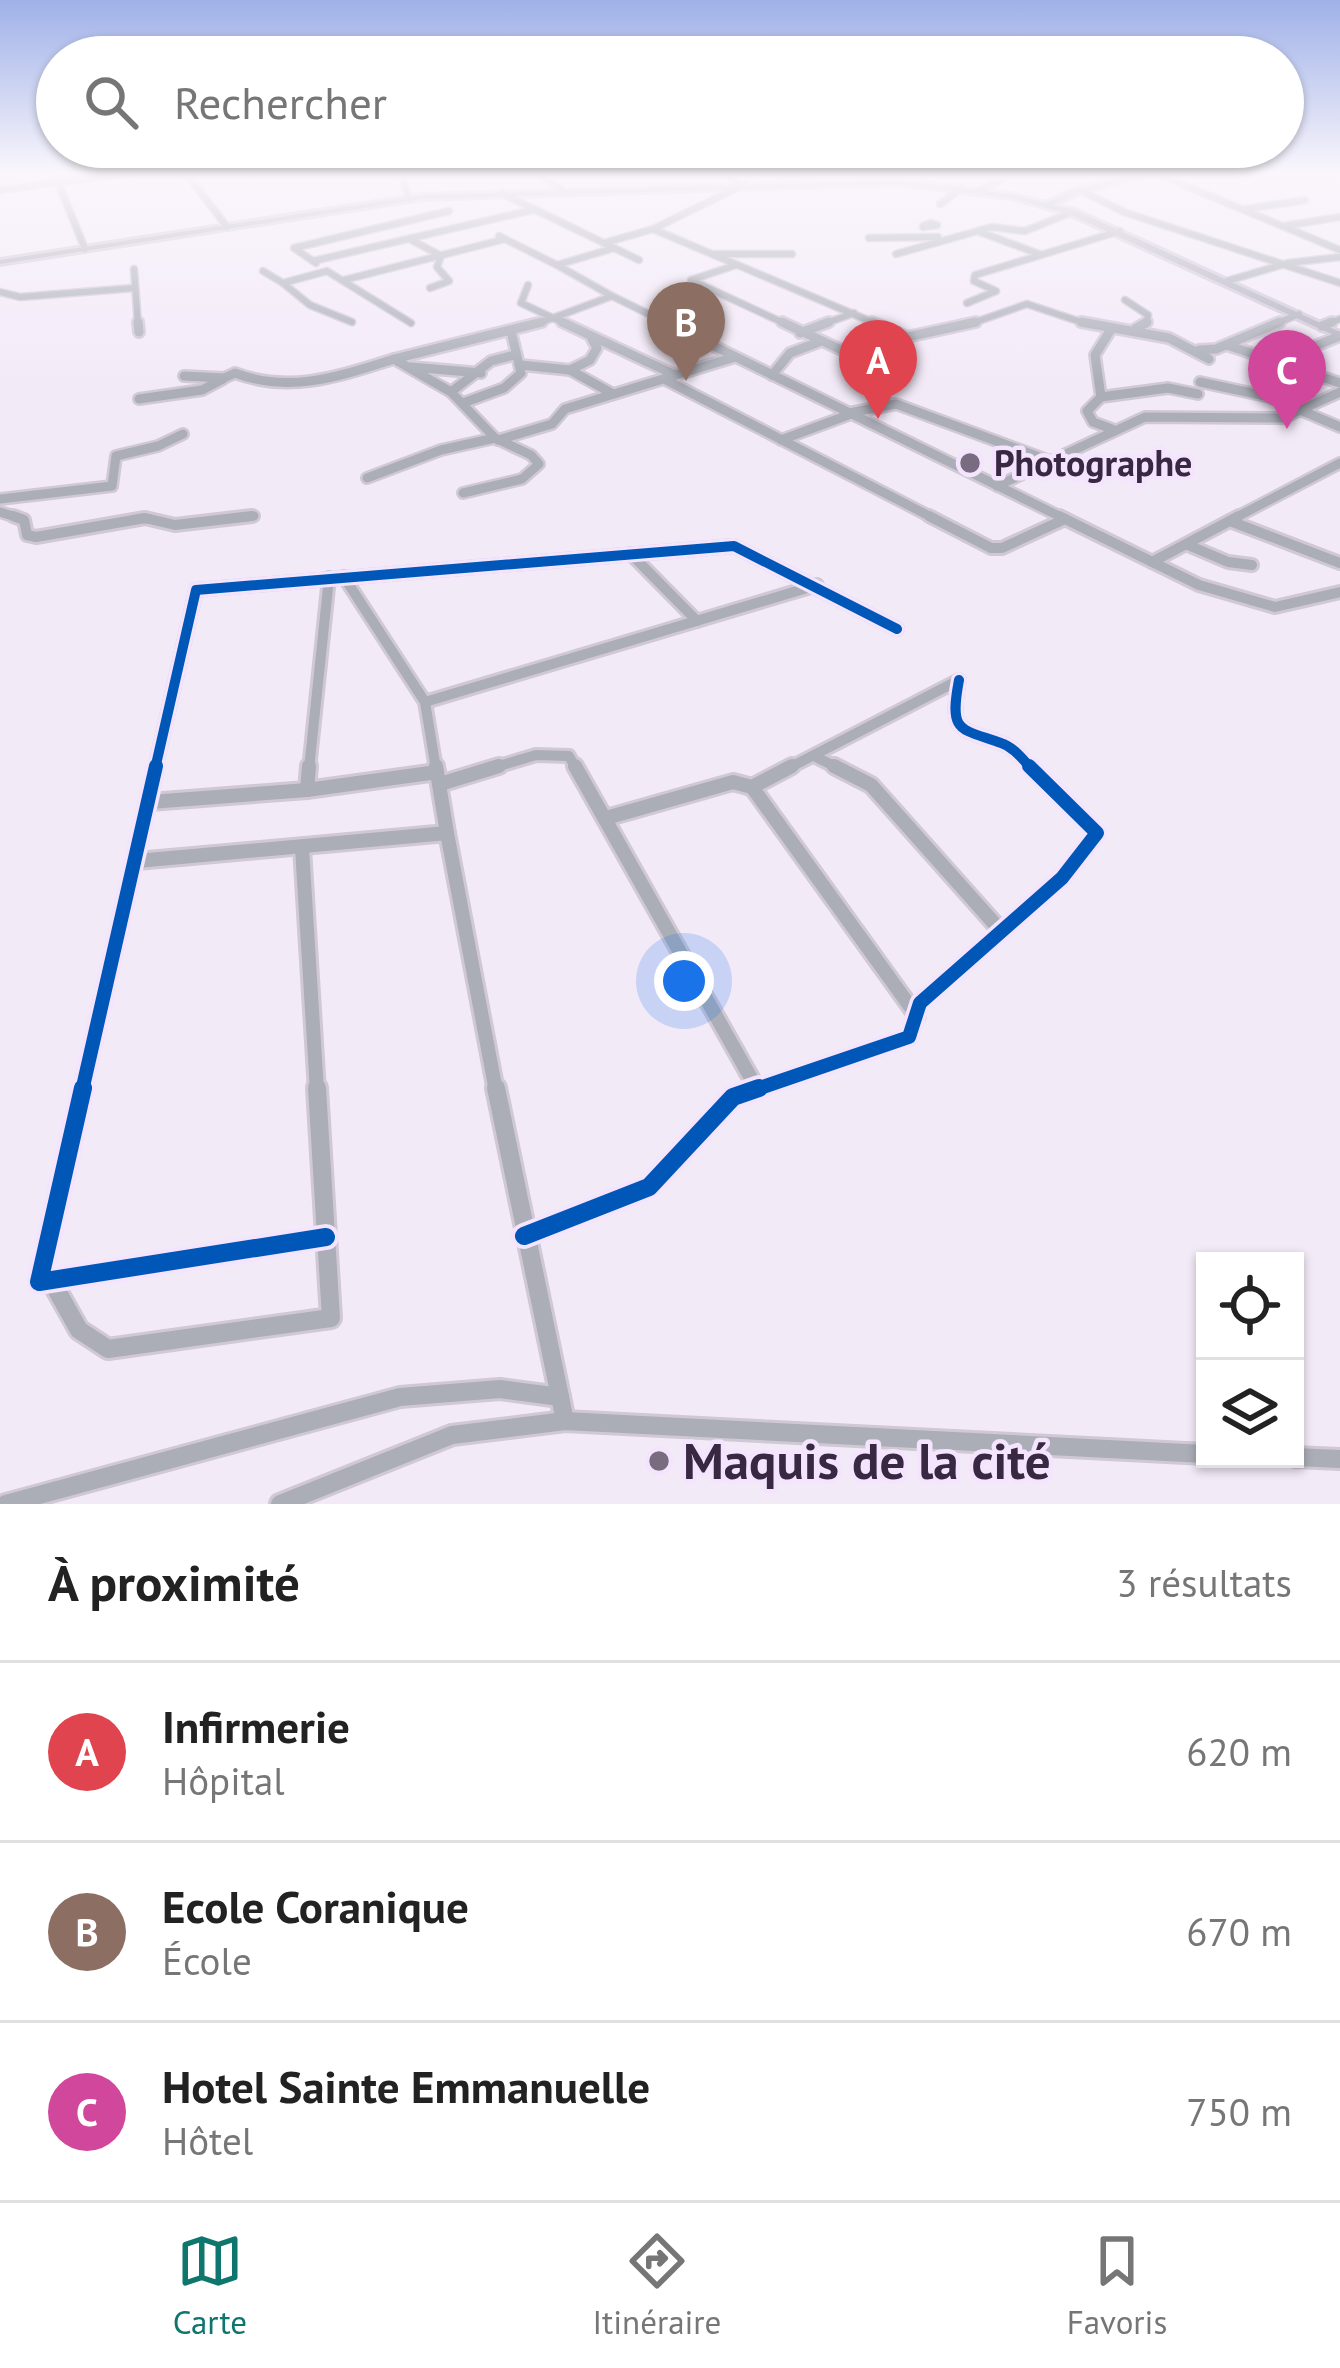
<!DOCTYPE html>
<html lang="fr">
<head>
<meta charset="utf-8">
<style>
	body { margin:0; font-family:"PT Sans",sans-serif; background:#f6f6f6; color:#222 }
	.controls { position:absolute; right:36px; bottom:36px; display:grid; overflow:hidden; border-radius:0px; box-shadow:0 3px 9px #0004 }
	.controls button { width:108px; height:108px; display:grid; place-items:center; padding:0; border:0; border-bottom:3px solid #e0e0e0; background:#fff; color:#222; font:60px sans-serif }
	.you { position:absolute; left:684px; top:981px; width:42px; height:42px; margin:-30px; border:9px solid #fff; border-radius:50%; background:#1a73e8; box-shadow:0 0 0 18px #1a73e833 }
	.badge { display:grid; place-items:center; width:78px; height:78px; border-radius:50%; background:#0f766e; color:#fff; font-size:39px; font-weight:700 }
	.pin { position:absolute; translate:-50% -99px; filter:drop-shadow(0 3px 6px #0008) }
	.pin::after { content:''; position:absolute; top:63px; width:42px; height:36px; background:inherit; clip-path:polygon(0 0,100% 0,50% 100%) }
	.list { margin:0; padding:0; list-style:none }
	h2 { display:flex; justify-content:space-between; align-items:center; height:156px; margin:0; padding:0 48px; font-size:51px }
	h2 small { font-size:39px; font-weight:400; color:#767676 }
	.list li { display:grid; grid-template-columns:78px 1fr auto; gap:36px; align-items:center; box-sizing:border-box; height:180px; padding:0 48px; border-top:3px solid #e0e0e0 }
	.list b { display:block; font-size:45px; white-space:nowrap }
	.list p { margin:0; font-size:39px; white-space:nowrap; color:#767676 }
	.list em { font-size:39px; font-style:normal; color:#767676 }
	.icon { flex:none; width:66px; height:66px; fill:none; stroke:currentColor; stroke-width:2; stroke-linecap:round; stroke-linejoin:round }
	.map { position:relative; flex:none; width:1340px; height:1504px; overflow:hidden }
	.search { position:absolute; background:#fff; box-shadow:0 3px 9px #0004; left:36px; right:36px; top:36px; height:132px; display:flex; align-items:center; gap:30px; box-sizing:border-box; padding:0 42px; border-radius:66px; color:#767676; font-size:45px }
	.sheet { height:696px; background:#fff }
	nav { display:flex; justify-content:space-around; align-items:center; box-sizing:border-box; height:168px; border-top:3px solid #e0e0e0; background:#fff; font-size:33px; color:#767676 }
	nav a { display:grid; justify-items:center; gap:6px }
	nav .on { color:#0f766e }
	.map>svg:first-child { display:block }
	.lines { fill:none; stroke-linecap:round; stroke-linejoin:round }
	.minor-far4-casing { stroke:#d1c8d6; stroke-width:9 }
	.minor-far3-casing { stroke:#d1c8d6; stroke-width:14 }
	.minor-far2-casing { stroke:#d1c8d6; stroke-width:16 }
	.minor-far1-casing { stroke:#d1c8d6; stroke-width:20 }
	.minor-casing { stroke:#d1c8d6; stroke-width:24 }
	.major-casing { stroke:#d1c8d6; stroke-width:6 }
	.minor-far4 { stroke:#abaeb7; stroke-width:6 }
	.minor-far3 { stroke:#abaeb7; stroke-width:9 }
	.minor-far2 { stroke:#abaeb7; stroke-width:10 }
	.minor-far1 { stroke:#abaeb7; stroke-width:14 }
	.minor { stroke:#abaeb7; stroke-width:18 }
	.major { fill:#afaebc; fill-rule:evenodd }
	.cycleway-far2-casing { stroke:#f4e4fe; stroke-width:16 }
	.cycleway-far1-casing { stroke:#f4e4fe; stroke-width:21 }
	.cycleway-casing { stroke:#f4e4fe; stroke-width:26 }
	.cycleway-far2 { stroke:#0057b8; stroke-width:10 }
	.cycleway-far1 { stroke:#0057b8; stroke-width:14 }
	.cycleway { stroke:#0057b8; stroke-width:18 }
	.poi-dot { fill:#796c81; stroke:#f4e4fe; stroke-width:4.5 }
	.labels { text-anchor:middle; stroke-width:9; stroke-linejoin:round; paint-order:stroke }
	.far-poi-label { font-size:36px; font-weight:bold; fill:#382841; stroke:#f4e4fe; text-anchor:start }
	.near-poi-label { font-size:51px; font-weight:bold; fill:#382841; stroke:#f4e4fe; text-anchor:start }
</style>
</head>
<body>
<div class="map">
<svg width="1340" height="1504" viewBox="0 0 1340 1504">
	<rect width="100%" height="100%" fill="#f3eaf8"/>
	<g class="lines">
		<defs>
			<g id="minor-far4">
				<path d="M 186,173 L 227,227"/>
				<path d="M 401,173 L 409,199"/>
				<path d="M 538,173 L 563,191"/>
				<path d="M 726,173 L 738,184"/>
				<path d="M 1155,173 L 1340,250"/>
				<path d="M 745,184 L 653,229 L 879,325"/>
				<path d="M 0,190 L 58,182 L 55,173"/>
				<path d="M 1080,190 L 1124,212 L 1340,283"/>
				<path d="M 979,191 L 1003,179"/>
				<path d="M 501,193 L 639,260"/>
				<path d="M 940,204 L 962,188"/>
				<path d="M 1246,209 L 1305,200"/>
				<path d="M 931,223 L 937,225 L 923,227 L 923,226 Z"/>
				<path d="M 1283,226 L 1340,217"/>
				<path d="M 980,232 L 1039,254"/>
				<path d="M 499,236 L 557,265"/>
				<path d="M 869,238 L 938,237"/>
				<path d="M 410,239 L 441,256 L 437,267 L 449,281 L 430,288"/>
				<path d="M 604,243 L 653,229"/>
				<path d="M 85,249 L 58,182 L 134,173"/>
				<path d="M 716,254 L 792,254"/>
				<path d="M 896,254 L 992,227 L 1025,231 L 1072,212"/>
				<path d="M 313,261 L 532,210"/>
				<path d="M 316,263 L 294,248 L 449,211"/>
				<path d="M 736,265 L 691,280 L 788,325"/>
				<path d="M 134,269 L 138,325"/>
				<path d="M 263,271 L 283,283"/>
				<path d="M 344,280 L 505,239"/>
				<path d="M 1227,281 L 1288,263 L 1340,257"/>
				<path d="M 528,285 L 521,303 L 568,325"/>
				<path d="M 0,292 L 20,297 L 134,288"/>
				<path d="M 612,296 L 671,325"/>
				<path d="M 1125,300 L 1148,315 L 1146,325"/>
				<path d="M 967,303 L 996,291 L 974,281 L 975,275 L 1120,231"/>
				<path d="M 352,322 L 310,305 L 283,283 L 327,271 L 411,323"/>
				<path d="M 534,325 L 612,296 L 557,265 L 614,248"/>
				<path d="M 821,325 L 854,313"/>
				<path d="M 967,325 L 1027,304 L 1090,325"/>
				<path d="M 1273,325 L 1299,314"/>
				<path d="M 1324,325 L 1340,319"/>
			</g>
			<g id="minor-far3">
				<path d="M 138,322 L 139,332"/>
				<path d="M 562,322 L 675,375"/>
				<path d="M 665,322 L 1065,519"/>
				<path d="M 782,322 L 850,354 L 905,345 L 907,337"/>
				<path d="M 872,322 L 907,337 L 976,322"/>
				<path d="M 1081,322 L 1169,338 L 1209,359"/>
				<path d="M 1322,326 L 1332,322"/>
				<path d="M 1135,329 L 1147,322"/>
				<path d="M 1110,331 L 1095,355 L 1101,397 L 1087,411 L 1093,422 L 1112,429"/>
				<path d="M 800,333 L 829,322"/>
				<path d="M 1227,345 L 1340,383"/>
				<path d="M 1199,350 L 1216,349 L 1280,322"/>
				<path d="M 1278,361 L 1340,336"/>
				<path d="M 521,365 L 570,370 L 613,394"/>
				<path d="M 411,367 L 481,373"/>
				<path d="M 570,370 L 590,360 L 597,348 L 592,339"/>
				<path d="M 772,375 L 790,353 L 819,342"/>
				<path d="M 184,376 L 224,378 L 235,373 C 290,394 340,376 394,359"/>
				<path d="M 664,379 L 935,519"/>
				<path d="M 1200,382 L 1270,397 L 1340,427"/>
				<path d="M 451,392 L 491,361 L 514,355"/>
				<path d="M 1101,397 L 1168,388 L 1198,394"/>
				<path d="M 139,399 L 202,390 L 223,379"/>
				<path d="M 463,403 L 504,388 L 521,373 L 511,331"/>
				<path d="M 849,413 L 896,404 L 1050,461"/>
				<path d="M 498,440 L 552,424 L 565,409 L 735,357"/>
				<path d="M 781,440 L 851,414"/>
				<path d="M 367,478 L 441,450 L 495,438"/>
				<path d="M 997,486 L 1145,417 L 1283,418 L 1340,392"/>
				<path d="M 463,493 L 522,479 L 539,464 L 531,455 L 495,438 L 451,392 L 394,359 L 542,322"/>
				<path d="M 0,499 L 112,486 L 116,456 L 158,446 L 183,434"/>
				<path d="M 0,512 L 22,519"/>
				<path d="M 138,519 L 150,519"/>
				<path d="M 226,519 L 254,516"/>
				<path d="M 1233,519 L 1340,463"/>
			</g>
			<g id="minor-far2">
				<path d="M 13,516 L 24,520 L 27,535 L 36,537 L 145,518 L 175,525 L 252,516"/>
				<path d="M 929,516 L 991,548 L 1002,548 L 1065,519"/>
				<path d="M 1059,516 L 1199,585 L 1275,607 L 1340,592"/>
				<path d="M 1230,521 L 1340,563"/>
				<path d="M 1188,545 L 1228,562 L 1252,565"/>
				<path d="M 631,554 L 697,621"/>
				<path d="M 1152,562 L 1239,516"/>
				<path d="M 344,577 L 425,702 L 436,769"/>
				<path d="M 959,680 C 949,733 959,728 1001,743 C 1014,747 1023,760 1032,769"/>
				<path d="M 425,702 L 817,585"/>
				<path d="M 816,757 L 840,769"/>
				<path d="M 155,769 L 196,590 L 734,546 L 897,629"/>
				<path d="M 309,769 L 329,578"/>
				<path d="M 489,769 L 536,755 L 569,756 L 576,769"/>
				<path d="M 787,769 L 959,680"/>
			</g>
			<g id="minor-far1">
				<path d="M 436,766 L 447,833"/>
				<path d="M 575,766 L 756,1087"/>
				<path d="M 834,766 L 871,785 L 1001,931"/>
				<path d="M 440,784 L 499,766"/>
				<path d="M 752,787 L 917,1016"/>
				<path d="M 307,790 L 309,766"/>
				<path d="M 150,802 L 307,790 L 437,772"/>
				<path d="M 606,818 L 733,782 L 752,787 L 792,766"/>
				<path d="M 302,848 L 317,1091"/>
				<path d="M 137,861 L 447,833 L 496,1091"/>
				<path d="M 82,1091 L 156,766"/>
				<path d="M 751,1091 L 909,1037 L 920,1003 L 1062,878 L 1097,833 L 1029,766"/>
			</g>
			<g id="minor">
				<path d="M 83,1088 L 39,1282 L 326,1237"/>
				<path d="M 496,1088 L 565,1421"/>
				<path d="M 524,1236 L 649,1187 L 733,1097 L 759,1088"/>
				<path d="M 51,1280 L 79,1330 L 108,1349 L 331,1318 L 317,1088"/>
				<path d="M 1295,1457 L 1340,1459"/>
				<path d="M 6,1504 L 400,1397 L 500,1389 L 560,1397"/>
				<path d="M 280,1504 L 452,1435 L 565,1421 L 1205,1454"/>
			</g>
			<path id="major" d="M 1147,173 L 1161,173 L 1082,192 L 1053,205 L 1075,210 L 1340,332 L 1340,338 L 1069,214 L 1011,198 L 896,184 L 422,199 L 0,264 L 0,260 L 422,195 L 896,180 L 1011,194 L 1045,203 L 1077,188 Z"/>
		</defs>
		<use href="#minor-far4" class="minor-far4-casing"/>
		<use href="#minor-far3" class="minor-far3-casing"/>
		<use href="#minor-far2" class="minor-far2-casing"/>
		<use href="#minor-far1" class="minor-far1-casing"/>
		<use href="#minor" class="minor-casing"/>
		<use href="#major" class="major-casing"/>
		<use href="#minor-far4" class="minor-far4"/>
		<use href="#minor-far3" class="minor-far3"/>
		<use href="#minor-far2" class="minor-far2"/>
		<use href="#minor-far1" class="minor-far1"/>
		<use href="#minor" class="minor"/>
		<use href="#major" class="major"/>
		<defs>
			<g id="cycleway-far2">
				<path d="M 959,680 C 949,733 959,728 1001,743 C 1014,747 1023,760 1032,769"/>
				<path d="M 155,769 L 196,590 L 734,546 L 897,629"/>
			</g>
			<g id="cycleway-far1">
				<path d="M 82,1091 L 156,766"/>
				<path d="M 751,1091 L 909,1037 L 920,1003 L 1062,878 L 1097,833 L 1029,766"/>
			</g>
			<g id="cycleway">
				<path d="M 83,1088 L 39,1282 L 326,1237"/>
				<path d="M 524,1236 L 649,1187 L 733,1097 L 759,1088"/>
			</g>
		</defs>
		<use href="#cycleway-far2" class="cycleway-far2-casing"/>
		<use href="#cycleway-far1" class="cycleway-far1-casing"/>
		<use href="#cycleway" class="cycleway-casing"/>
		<use href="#cycleway-far2" class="cycleway-far2"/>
		<use href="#cycleway-far1" class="cycleway-far1"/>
		<use href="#cycleway" class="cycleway"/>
	</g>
	<linearGradient id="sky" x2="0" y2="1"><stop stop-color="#9fb1e8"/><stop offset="0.45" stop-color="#faf6fc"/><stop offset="1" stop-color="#faf6fc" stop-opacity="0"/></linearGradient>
	<rect width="1340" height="384" fill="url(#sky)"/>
	<g class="poi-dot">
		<circle cx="970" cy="463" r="12"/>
		<circle cx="659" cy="1461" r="12"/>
	</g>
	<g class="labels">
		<g class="far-poi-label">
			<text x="994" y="476">Photographe</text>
		</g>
		<g class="near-poi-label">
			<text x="683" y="1479">Maquis de la cité</text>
		</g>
	</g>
</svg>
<div class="controls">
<button><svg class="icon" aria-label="locate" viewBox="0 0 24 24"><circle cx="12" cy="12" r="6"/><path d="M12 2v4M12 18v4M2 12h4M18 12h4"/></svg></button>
<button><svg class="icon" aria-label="layers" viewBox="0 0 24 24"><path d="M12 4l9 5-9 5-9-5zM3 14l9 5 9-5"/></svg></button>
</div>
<div class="you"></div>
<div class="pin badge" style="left:878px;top:419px;background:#e0444e">A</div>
<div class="pin badge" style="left:686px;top:381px;background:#8d6e63">B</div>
<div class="pin badge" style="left:1287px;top:429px;background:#d1479c">C</div>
<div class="search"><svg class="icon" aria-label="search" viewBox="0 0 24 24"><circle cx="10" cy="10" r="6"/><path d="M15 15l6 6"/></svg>Rechercher</div>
</div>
<section class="sheet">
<h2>À proximité<small>3 résultats</small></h2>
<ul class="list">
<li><span class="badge" style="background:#e0444e">A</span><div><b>Infirmerie</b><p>Hôpital</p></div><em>620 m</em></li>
<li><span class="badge" style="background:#8d6e63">B</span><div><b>Ecole Coranique</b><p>École</p></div><em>670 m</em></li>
<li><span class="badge" style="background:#d1479c">C</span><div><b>Hotel Sainte Emmanuelle</b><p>Hôtel</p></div><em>750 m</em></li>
</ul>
</section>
<nav>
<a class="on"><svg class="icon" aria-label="map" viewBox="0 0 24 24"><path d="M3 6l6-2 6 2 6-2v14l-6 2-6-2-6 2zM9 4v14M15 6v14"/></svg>Carte</a>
<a><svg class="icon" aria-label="directions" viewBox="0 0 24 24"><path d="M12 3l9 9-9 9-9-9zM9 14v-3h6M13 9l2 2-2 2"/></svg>Itinéraire</a>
<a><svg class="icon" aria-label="saved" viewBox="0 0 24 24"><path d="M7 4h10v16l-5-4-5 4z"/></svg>Favoris</a>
</nav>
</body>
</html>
